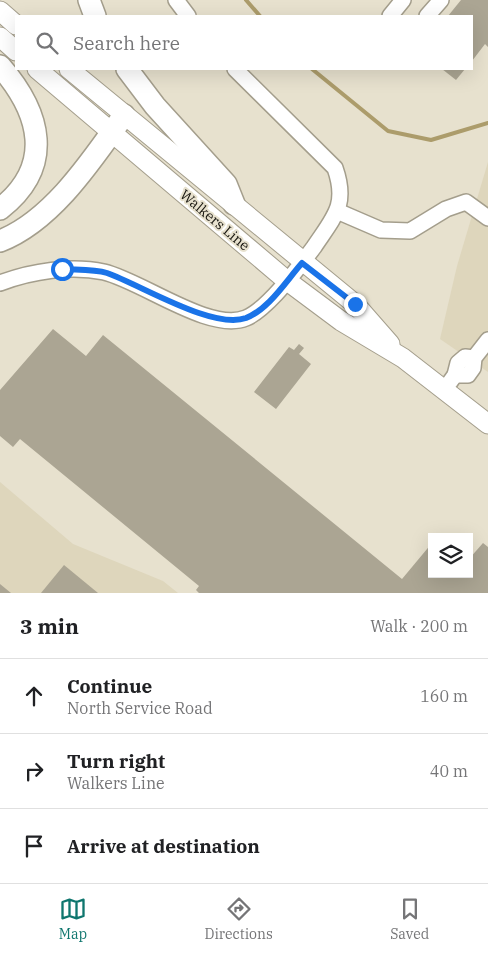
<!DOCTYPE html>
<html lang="en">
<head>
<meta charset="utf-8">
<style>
	body { margin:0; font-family:"IBM Plex Serif",serif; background:#f2f2f2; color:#202124 }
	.controls { position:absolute; right:15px; bottom:15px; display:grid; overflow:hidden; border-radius:0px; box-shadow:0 5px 20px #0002 }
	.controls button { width:45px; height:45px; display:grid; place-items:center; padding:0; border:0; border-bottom:1px solid #e0e0e0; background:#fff; color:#202124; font:25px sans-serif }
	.stop { position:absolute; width:15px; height:15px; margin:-11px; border:4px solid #1a73e8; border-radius:50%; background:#fff }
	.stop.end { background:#1a73e8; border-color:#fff; box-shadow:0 1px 5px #0008 }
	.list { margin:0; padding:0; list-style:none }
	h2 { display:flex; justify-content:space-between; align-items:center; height:65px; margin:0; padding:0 20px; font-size:21px }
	h2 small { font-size:16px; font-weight:400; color:#757577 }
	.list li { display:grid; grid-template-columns:32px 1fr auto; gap:15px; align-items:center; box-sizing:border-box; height:75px; padding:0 20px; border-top:1px solid #e0e0e0 }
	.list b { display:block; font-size:19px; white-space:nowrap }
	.list p { margin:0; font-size:16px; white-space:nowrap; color:#757577 }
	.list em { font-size:16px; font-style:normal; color:#757577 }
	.icon { flex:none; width:28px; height:28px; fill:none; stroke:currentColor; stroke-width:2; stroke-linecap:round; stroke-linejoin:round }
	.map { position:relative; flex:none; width:488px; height:593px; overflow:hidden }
	.search { position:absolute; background:#fff; box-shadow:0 5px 20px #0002; left:15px; right:15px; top:15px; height:55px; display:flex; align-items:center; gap:12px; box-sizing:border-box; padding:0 18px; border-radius:0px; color:#757577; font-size:19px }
	.sheet { height:290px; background:#fff }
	nav { display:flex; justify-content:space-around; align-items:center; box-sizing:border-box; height:70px; border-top:1px solid #e0e0e0; background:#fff; font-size:14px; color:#757577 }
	nav a { display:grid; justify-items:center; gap:2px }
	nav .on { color:#0f766e }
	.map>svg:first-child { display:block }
	.built { fill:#ded6bc }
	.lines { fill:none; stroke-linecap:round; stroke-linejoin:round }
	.stream { stroke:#ac9c6b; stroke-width:4 }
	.building { fill:#aba593 }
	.minor-casing { stroke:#a49e8c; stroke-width:18 }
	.major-casing { stroke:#a49e8c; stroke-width:21 }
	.highway-casing { stroke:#a49e8c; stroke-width:24 }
	.minor { stroke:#fff; stroke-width:15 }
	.major { stroke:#fff; stroke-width:19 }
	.highway { stroke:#fff; stroke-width:21 }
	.route { stroke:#1a73e8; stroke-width:6 }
	.labels { text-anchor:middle; stroke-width:4; stroke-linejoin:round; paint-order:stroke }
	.street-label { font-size:14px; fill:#191711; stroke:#e7e1ce }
</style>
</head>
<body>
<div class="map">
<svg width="488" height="593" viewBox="0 0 488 593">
	<rect width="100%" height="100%" fill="#e7e1ce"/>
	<g class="built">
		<path d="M 488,162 L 488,372 L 440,339 L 457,266 Z"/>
		<path d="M 0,482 L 73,544 L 163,581 L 178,593 L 0,593 Z"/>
	</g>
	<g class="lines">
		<g class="stream">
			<path d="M 246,0 L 260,16"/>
			<path d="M 312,69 L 388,131 L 431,140 L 488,123"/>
		</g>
	</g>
	<g class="building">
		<path d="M 461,0 L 488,0 L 488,47 L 485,44 L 472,61 L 472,16 L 448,16 Z"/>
		<path d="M 442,69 L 465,69 L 456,80 Z"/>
		<path d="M 53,329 L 86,356 L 103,335 L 402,579 L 432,543 L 432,574 L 469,574 L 469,559 L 483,543 L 488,547 L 488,593 L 199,593 L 196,590 L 199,586 L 20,439 L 13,447 L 0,436 L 0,390 Z"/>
		<path d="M 299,344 L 304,348 L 299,354 L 311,364 L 276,409 L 254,392 L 289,347 L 294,350 Z"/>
		<path d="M 64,565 L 98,593 L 41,593 Z"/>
		<path d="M 0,584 L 11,593 L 0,593 Z"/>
	</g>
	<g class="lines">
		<defs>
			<g id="minor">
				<path d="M 176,0 L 188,16"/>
				<path d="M 390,16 L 403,0"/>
				<path d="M 427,16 L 441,0"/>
				<path d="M 337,211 L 381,230 L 410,231 L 446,209 L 466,202 L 488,218"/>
				<path d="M 0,283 C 32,271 71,265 104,272 C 142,281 210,333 246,318 C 268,309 300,266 314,247 C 334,217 348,205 335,168 L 235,69"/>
				<path d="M 455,375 L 468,375 L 473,368 L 474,358 L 488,340"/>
				<path d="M 450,382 L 455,375 L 458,363 L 465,357 L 474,358"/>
			</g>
			<g id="major">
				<path d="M 0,11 L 16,25"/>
				<path d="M 0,37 L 16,51"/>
				<path d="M 37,69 L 286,280 L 341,321 L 403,358 L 488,424"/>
				<path d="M 69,69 L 355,304 L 390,344"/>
			</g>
			<g id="highway">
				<path d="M 89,0 L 95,16"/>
				<path d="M 0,66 C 41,113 55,166 0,209"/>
				<path d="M 127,69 L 155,106 L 226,184 L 234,204"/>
				<path d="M 0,241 C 52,221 92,160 124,115"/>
			</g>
		</defs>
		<use href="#minor" class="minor-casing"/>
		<use href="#major" class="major-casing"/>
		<use href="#highway" class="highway-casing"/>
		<use href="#minor" class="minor"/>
		<use href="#major" class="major"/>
		<use href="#highway" class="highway"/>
	</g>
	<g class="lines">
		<path class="route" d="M 62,269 C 76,270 94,269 107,273 C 141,285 213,330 246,318 C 269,309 286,281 302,263 L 355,304"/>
	</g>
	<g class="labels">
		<g class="street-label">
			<text transform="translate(215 220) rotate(40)" y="5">Walkers Line</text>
		</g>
	</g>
</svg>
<div class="controls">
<button><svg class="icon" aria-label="layers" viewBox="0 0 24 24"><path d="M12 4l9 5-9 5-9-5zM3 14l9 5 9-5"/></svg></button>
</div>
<div class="stop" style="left:62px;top:269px"></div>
<div class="stop end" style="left:355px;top:304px"></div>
<div class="search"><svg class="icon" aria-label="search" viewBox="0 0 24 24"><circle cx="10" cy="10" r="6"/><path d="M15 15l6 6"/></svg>Search here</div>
</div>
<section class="sheet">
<h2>3 min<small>Walk · 200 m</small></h2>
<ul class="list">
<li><svg class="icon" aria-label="ahead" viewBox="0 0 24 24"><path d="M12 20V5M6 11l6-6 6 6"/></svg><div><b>Continue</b><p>North Service Road</p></div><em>160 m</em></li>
<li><svg class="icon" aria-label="right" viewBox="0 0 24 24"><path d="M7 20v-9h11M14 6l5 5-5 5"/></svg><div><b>Turn right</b><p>Walkers Line</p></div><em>40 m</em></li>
<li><svg class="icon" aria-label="arrive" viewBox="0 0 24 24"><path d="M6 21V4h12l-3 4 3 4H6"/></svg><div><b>Arrive at destination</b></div></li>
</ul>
</section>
<nav>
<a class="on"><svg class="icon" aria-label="map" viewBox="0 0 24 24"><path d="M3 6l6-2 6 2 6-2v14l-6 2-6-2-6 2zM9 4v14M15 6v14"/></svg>Map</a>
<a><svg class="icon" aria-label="directions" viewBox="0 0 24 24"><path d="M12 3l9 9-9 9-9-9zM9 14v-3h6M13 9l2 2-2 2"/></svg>Directions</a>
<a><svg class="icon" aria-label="saved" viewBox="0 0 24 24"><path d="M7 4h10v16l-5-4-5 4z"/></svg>Saved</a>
</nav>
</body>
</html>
